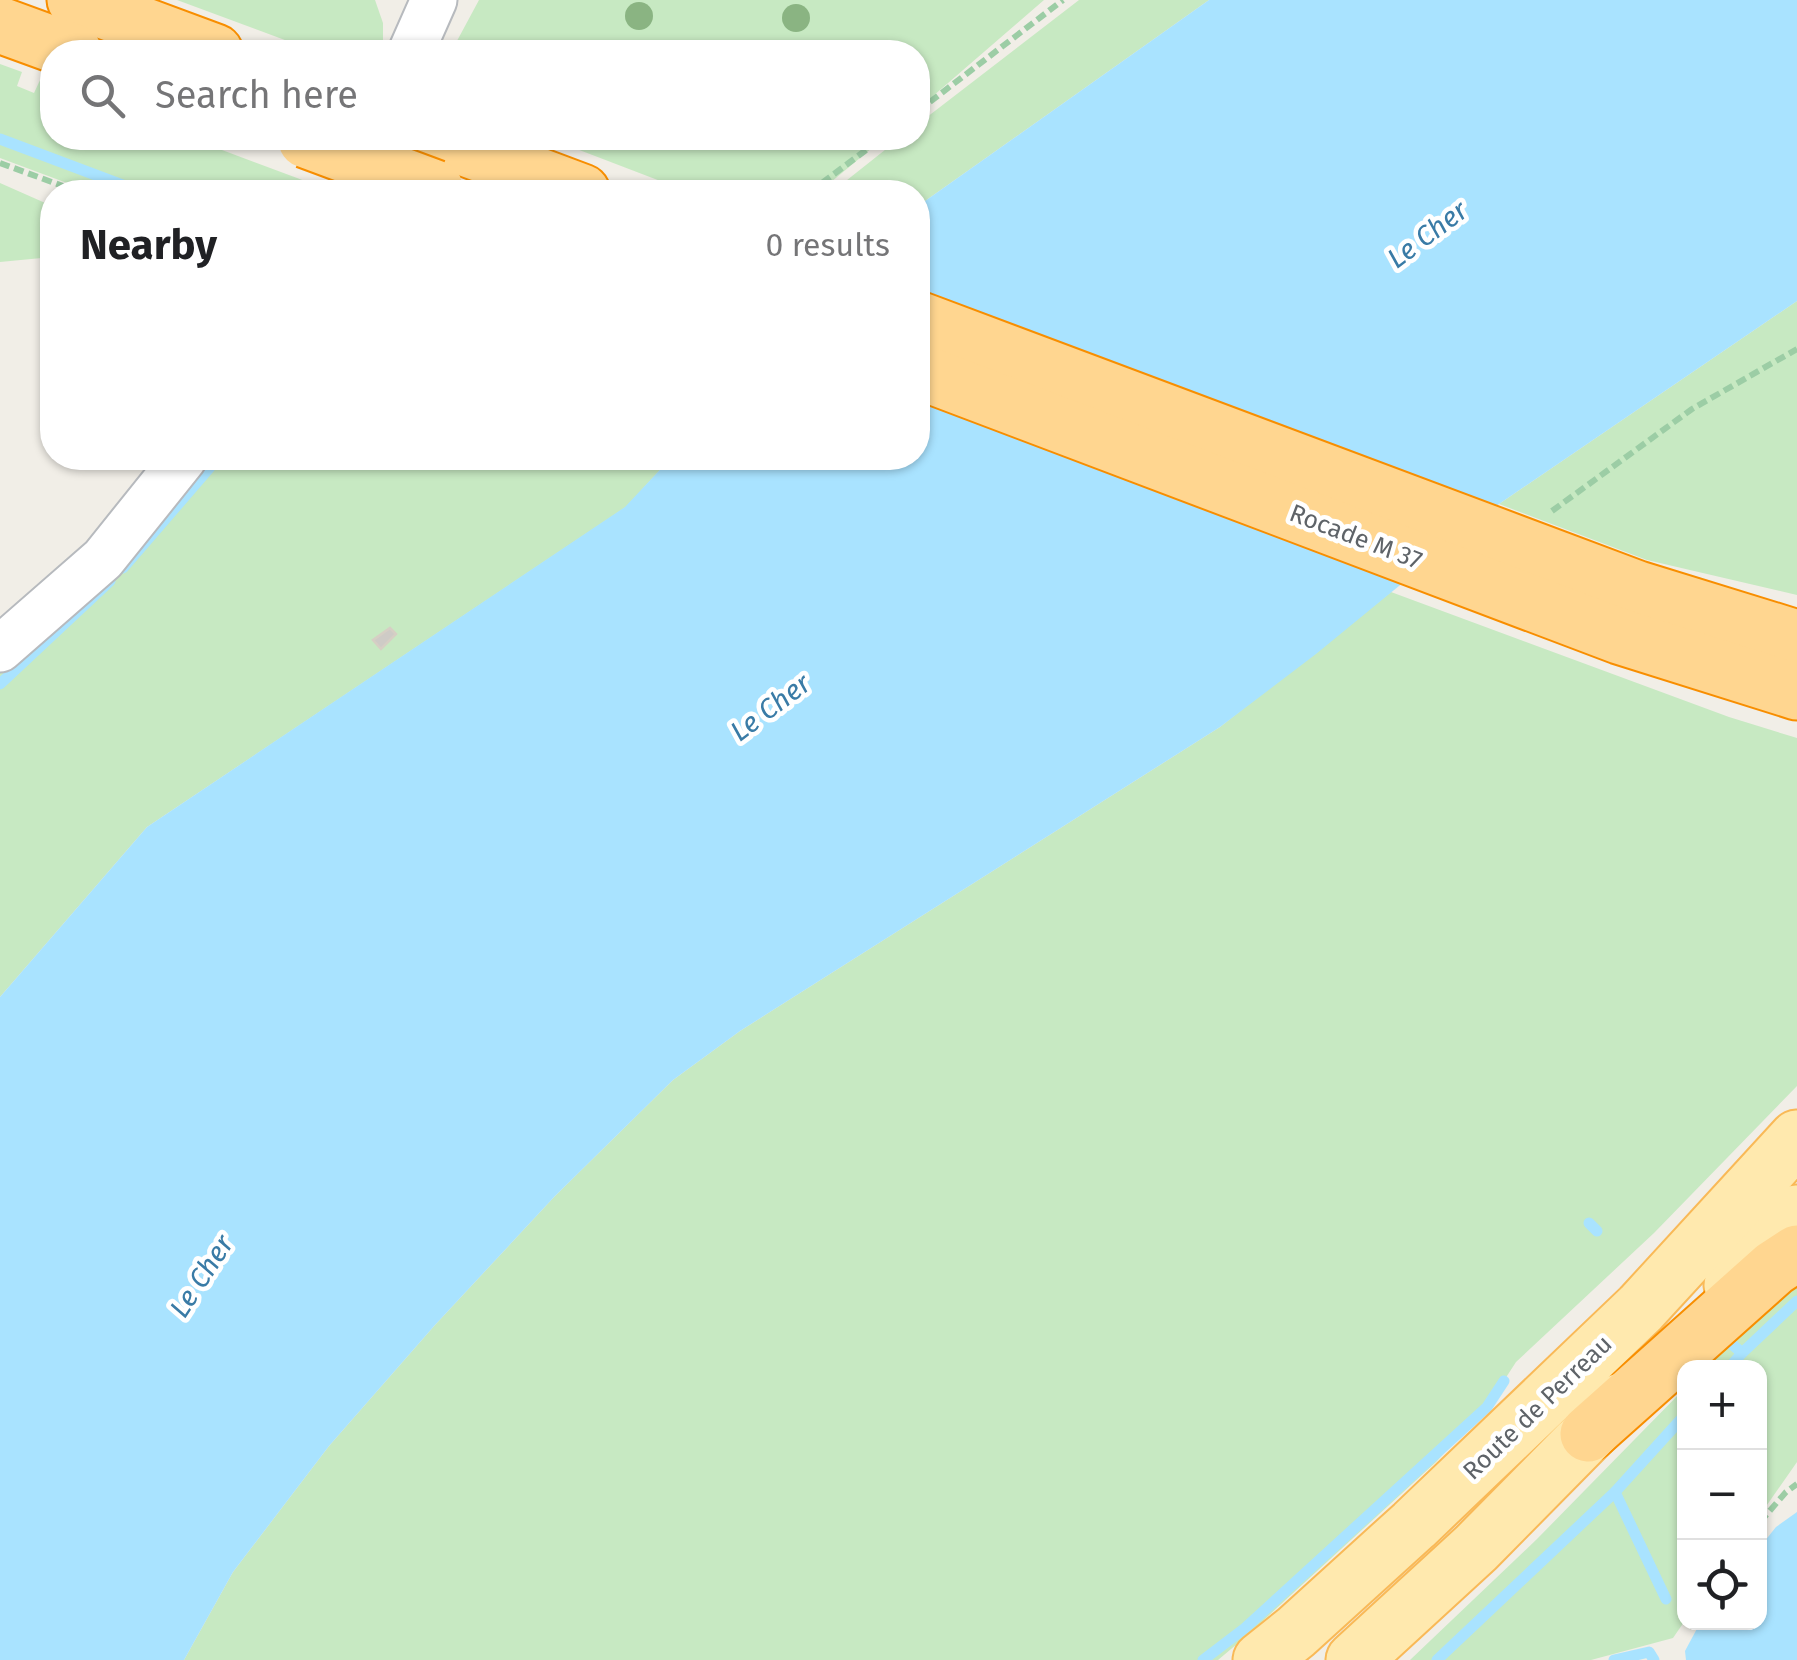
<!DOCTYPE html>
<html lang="en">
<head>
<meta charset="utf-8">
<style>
	body { margin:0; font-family:"Fira Sans",sans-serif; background:#f6f6f6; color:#202124 }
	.controls { position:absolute; right:30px; bottom:30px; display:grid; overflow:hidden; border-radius:20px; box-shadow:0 2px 8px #0004 }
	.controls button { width:90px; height:90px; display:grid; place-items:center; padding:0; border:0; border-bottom:2px solid #e0e0e0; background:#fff; color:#202124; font:50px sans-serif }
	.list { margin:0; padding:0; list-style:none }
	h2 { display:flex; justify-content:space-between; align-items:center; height:130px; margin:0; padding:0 40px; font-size:42px }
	h2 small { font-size:32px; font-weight:400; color:#757577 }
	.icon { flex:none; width:55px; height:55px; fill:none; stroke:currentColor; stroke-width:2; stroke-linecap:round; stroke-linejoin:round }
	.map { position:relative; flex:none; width:1797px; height:1660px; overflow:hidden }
	.search { position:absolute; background:#fff; box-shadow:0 2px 8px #0004; left:40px; top:40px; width:890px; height:110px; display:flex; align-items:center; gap:25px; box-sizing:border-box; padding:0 35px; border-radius:40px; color:#757577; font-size:38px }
	.panel { position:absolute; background:#fff; box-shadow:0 2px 8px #0004; left:40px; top:180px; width:890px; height:290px; border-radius:40px }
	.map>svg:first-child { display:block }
	.green { fill:#c7e9c2 }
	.water { fill:#a9e3ff }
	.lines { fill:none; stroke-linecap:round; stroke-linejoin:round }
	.stream { stroke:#a9e3ff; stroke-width:11 }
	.building { fill:#cecbc6; stroke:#d6cfc4; stroke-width:2.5 }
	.street-casing { stroke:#b7babe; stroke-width:49 }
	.primary-casing { stroke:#f9b957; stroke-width:59 }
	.highway-casing { stroke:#f88e00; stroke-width:59 }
	.path { stroke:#9ccda5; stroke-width:6; stroke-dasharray:10 5; stroke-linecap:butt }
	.street { stroke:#fff; stroke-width:45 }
	.primary { stroke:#ffe9ae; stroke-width:55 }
	.highway { stroke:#ffd690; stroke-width:55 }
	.highway-bridge-casing { stroke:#f88e00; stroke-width:59; stroke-linecap:butt }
	.highway-bridge { stroke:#ffd690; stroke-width:55 }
	.tree { fill:#8ab482 }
	.labels { text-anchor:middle; stroke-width:9; stroke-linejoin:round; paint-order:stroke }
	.street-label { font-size:25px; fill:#5e6368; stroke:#fff }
	.water-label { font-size:28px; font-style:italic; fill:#397ba6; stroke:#fff }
</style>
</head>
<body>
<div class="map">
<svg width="1797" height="1660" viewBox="0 0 1797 1660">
	<rect width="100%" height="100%" fill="#f1eee7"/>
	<g class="green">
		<path d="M 177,0 L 375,0 L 383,23 L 383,52 L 317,52 Z"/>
		<path d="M 479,0 L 1044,0 L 918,109 L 918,52 L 451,52 Z"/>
		<path d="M 1079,0 L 1209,0 L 918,206 L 918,192 L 832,192 L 900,138 L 918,138 L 918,124 Z"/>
		<path d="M 0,64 L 22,72 L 17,86 L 34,93 L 41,78 L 52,83 L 52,138 L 190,138 L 332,191 L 91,192 L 0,158 Z"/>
		<path d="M 548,138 L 884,138 L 819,192 L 689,192 Z"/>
		<path d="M 0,183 L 52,206 L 52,257 L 0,262 Z"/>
		<path d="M 1797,301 L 1797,595 L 1647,560 L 1499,504 Z"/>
		<path d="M 207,458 L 671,458 L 626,507 L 147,827 L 0,997 L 0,670 L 183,488 Z"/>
		<path d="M 1391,592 L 1729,717 L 1797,738 L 1797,1086 L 1654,1233 L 1516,1362 L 1487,1407 L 1436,1462 L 1243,1639 L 1218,1660 L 184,1660 L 233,1572 L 329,1446 L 435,1325 L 555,1196 L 673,1080 L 740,1031 L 1220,727 Z"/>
		<path d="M 1797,1282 L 1797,1462 L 1760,1515 L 1760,1368 L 1705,1368 L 1780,1291 Z"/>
		<path d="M 1684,1389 L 1684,1622 L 1673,1638 L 1591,1660 L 1410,1660 L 1537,1539 Z"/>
	</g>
	<g class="water">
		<path d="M 1209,0 L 1797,0 L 1797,301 L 1499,504 L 1316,654 L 1220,727 L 740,1031 L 673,1080 L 555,1196 L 435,1325 L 329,1446 L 233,1572 L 184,1660 L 0,1660 L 0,997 L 147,827 L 625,507 L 671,458 L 918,458 L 918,206 Z"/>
		<path d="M 1797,1512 L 1797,1660 L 1686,1660 L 1685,1651 L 1700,1623 L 1760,1622 L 1760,1547 L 1776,1527 Z"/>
	</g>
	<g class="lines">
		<g class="stream">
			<path d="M 0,139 L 141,192"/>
			<path d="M 123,568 L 218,458"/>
			<path d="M 0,684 L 110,581"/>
			<path d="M 1589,1223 L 1597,1231"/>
			<path d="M 1726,1339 L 1742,1353 L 1797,1301"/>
			<path d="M 1729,1368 L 1742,1353"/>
			<path d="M 1615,1492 L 1666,1599"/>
			<path d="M 1203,1660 L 1245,1628 L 1487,1407 L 1504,1381"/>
			<path d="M 1437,1660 L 1615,1492 L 1684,1416"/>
			<path d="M 1614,1660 L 1649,1652 L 1654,1660"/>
		</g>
	</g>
	<path class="building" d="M 390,628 L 396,634 L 381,649 L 373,640 Z"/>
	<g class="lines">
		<defs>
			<g id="street">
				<path d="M 411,52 L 434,0"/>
				<path d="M 0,649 L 103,559 L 184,458"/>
			</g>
			<g id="primary">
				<path d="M 1732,1285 L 1797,1213"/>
				<path d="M 1261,1660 L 1296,1632 L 1414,1525 L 1641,1308 L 1797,1138"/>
				<path d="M 1354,1660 L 1476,1548 L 1621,1401"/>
			</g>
			<g id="highway">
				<path d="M 75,0 L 215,52"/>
				<path d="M 0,25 L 74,52"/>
				<path d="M 438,138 L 582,192"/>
				<path d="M 918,319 L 1638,589 L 1797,638"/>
				<path d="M 918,371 L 1619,636 L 1797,692"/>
				<path d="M 1588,1434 L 1774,1268 L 1797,1253"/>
			</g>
		</defs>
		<use href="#street" class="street-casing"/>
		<use href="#primary" class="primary-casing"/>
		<use href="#highway" class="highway-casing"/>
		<g class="path">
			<path d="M 918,111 L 1063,0"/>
			<path d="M 0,163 L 79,192"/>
			<path d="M 810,192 L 882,138"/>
			<path d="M 1552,511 L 1692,409 L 1797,349"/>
			<path d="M 1760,1522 L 1786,1492 L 1797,1484"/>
		</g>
		<use href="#street" class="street"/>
		<use href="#primary" class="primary"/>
		<use href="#highway" class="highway"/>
		<defs>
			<path id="highway-bridge" d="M 306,140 L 435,188"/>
		</defs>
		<use href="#highway-bridge" class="highway-bridge-casing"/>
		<use href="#highway-bridge" class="highway-bridge"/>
	</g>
	<g class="tree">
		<circle cx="639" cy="16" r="14"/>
		<circle cx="796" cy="18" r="14"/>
	</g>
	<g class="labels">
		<g class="street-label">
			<text transform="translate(1356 536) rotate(21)" y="9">Rocade M 37</text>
			<text transform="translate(1537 1407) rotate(-44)" y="9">Route de Perreau</text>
		</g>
		<g class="water-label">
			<text transform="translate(1427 234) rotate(-37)" y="10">Le Cher</text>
			<text transform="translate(770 707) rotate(-37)" y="10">Le Cher</text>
			<text transform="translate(201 1276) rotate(-57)" y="10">Le Cher</text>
		</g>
	</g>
</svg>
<div class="controls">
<button>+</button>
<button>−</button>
<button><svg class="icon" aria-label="locate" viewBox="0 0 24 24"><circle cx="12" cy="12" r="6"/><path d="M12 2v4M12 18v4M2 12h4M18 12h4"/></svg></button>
</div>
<div class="search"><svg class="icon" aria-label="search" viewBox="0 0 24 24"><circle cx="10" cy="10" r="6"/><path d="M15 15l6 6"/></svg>Search here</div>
<section class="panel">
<h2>Nearby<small>0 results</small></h2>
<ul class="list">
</ul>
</section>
</div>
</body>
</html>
